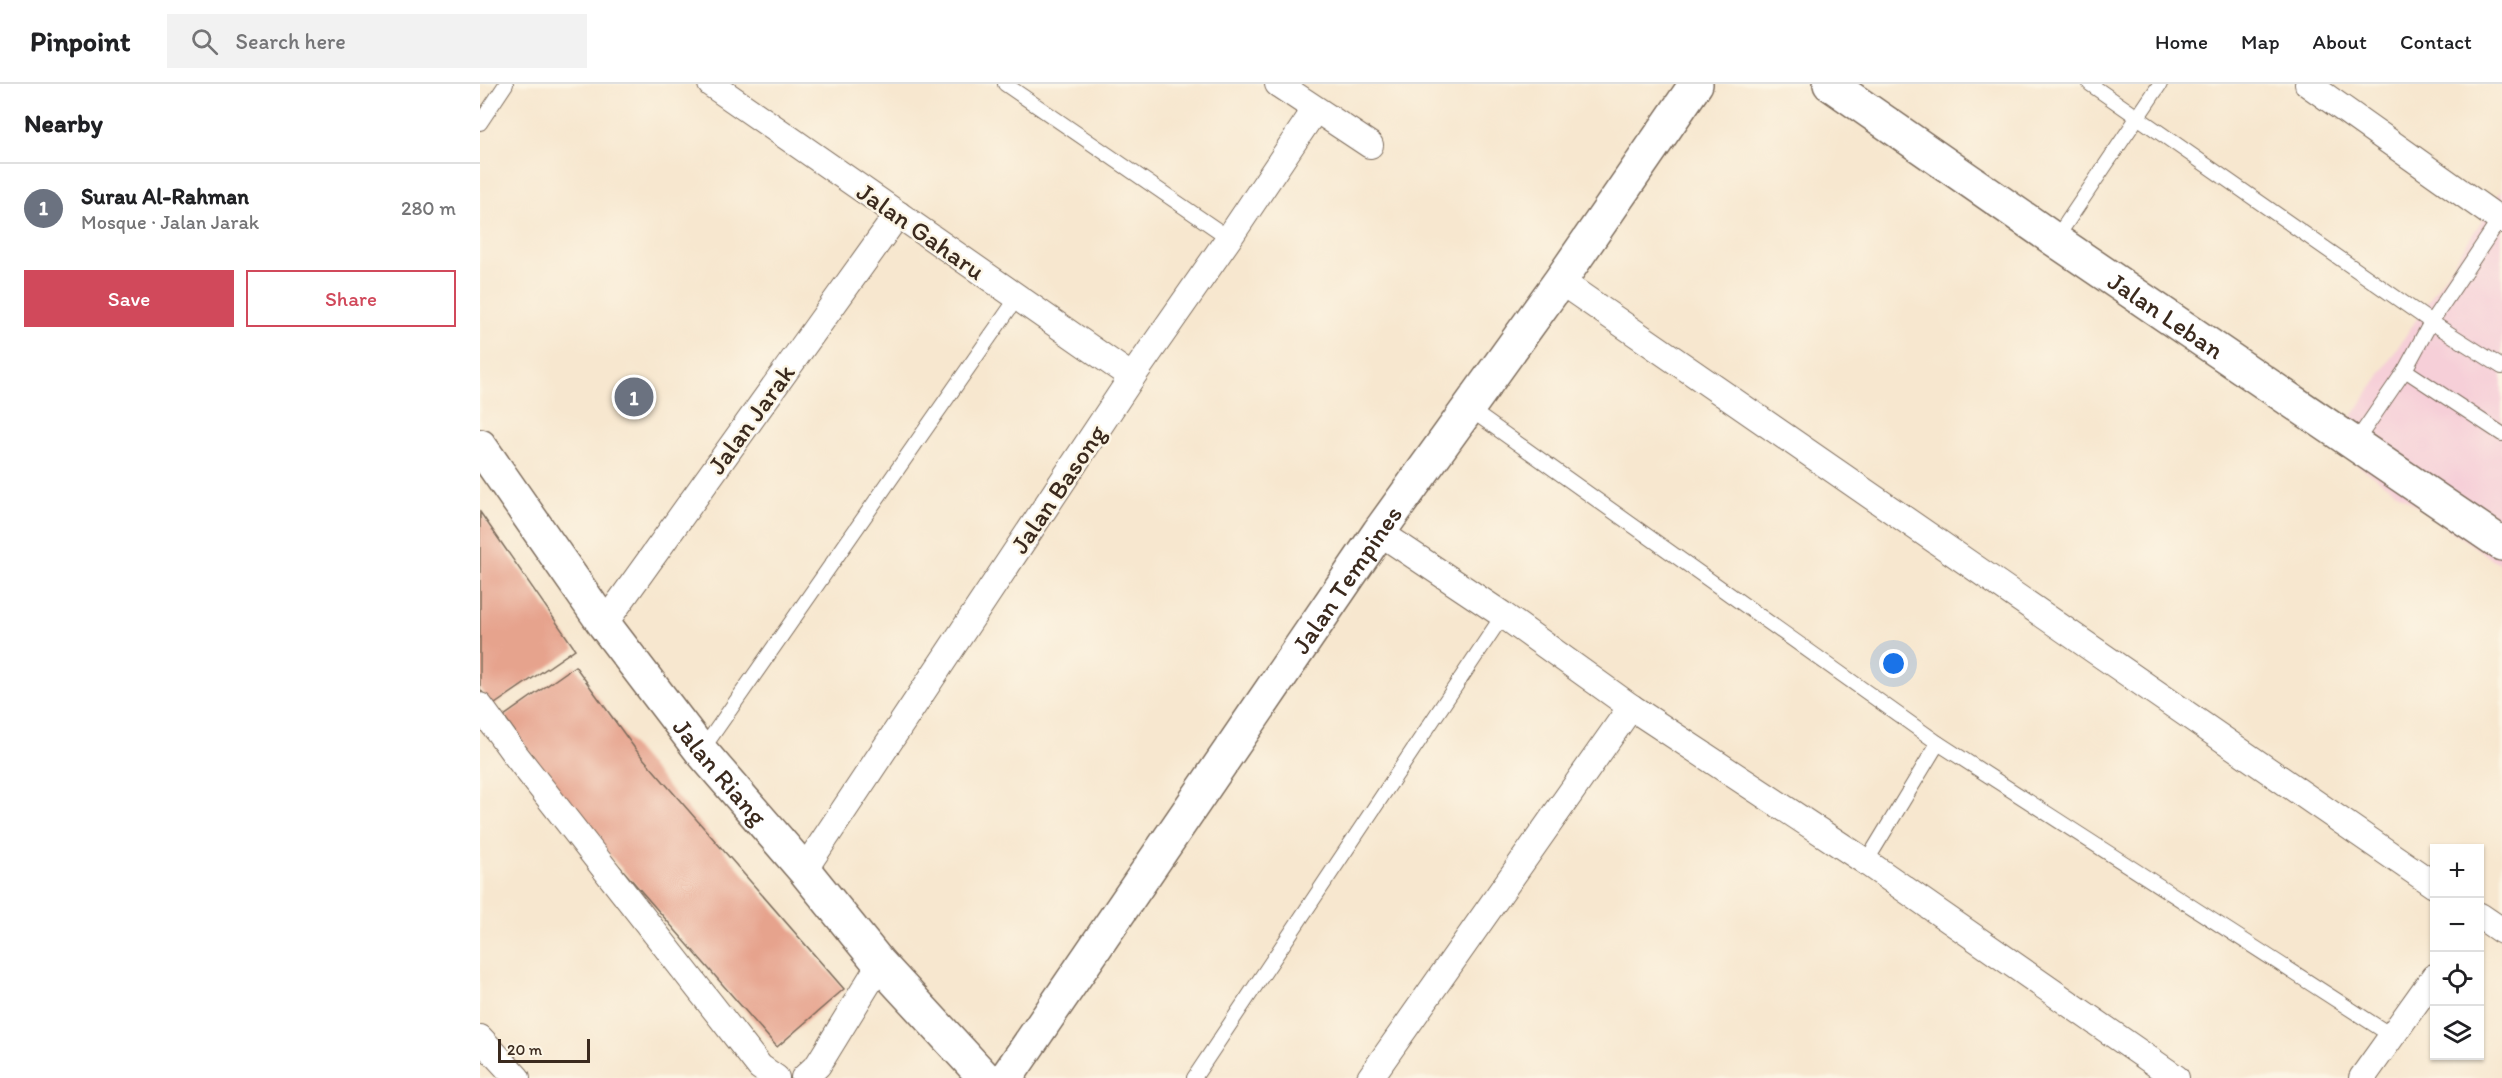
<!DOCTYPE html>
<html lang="en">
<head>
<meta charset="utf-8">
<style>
	body { margin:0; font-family:Itim,sans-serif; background:#f2f2f2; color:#202124 }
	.controls { position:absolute; right:18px; bottom:18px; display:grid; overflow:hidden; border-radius:0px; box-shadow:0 2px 4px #0004 }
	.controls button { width:54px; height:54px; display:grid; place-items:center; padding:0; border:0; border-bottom:2px solid #e0e0e0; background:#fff; color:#202124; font:30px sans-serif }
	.scale { position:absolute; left:18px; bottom:15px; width:92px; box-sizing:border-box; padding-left:6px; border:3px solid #3b2a1e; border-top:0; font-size:16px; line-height:21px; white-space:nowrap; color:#3b2a1e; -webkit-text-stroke:4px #fcf5e5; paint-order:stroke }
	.you { position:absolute; left:1414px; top:580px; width:21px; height:21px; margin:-15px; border:4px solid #fff; border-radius:50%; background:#1a73e8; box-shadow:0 0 0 9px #1a73e833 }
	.badge { display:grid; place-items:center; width:39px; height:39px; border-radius:50%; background:#d1495b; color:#fff; font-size:20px; font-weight:700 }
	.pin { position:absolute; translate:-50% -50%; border:3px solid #fff; box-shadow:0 2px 6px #0006 }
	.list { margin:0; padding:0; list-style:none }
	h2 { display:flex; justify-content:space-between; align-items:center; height:78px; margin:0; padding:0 24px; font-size:26px }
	h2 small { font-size:20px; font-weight:400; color:#757577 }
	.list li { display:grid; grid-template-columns:39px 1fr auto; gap:18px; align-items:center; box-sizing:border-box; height:90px; padding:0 24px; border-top:2px solid #e0e0e0 }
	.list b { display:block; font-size:22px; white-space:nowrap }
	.list p { margin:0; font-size:20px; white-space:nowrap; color:#757577 }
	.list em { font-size:20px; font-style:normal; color:#757577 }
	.actions { display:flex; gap:12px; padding:18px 24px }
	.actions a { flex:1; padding:14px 0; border:2px solid #d1495b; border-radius:0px; text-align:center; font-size:21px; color:#d1495b }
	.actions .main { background:#d1495b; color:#fff }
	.icon { flex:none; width:33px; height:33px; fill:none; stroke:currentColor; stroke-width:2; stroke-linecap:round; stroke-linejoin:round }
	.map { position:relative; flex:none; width:2022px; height:994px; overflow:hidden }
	header { display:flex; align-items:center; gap:36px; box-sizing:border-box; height:84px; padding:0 30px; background:#fff; border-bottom:2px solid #e0e0e0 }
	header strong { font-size:28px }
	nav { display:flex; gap:33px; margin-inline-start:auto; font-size:21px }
	.search { width:420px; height:54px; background:#f2f2f2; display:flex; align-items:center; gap:15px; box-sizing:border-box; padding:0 21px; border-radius:0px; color:#757577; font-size:22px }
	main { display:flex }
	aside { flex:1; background:#fff }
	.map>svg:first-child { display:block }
	.built { fill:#f6cfd8 }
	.building { fill:#e6a38d }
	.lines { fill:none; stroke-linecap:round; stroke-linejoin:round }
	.service-casing { stroke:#7d6c5c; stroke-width:16 }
	.minor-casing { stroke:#7d6c5c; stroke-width:28 }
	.tertiary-casing { stroke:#7d6c5c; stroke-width:36 }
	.service { stroke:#fff; stroke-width:14 }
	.minor { stroke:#fff; stroke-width:26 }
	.tertiary { stroke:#fff; stroke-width:33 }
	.labels { text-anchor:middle; stroke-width:5; stroke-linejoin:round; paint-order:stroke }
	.street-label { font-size:26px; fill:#3b2a1e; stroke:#fcf5e5 }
</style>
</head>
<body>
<header>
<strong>Pinpoint</strong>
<div class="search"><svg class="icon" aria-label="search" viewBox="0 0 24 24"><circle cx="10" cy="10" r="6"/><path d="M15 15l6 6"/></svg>Search here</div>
<nav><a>Home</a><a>Map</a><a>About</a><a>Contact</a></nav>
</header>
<main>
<aside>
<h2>Nearby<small></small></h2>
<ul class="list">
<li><span class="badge" style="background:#6b7280">1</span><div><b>Surau Al-Rahman</b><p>Mosque · Jalan Jarak</p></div><em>280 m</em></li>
</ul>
<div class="actions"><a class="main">Save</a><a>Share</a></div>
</aside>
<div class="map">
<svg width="2022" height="994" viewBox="0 0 2022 994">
	<rect width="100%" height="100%" fill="#fcf5e5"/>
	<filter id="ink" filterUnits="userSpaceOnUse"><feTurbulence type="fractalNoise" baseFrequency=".0167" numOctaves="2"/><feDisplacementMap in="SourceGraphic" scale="12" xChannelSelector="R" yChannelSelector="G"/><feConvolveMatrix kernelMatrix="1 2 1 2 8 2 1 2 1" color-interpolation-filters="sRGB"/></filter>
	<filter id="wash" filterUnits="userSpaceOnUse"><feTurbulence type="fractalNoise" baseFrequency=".008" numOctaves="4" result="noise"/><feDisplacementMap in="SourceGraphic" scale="24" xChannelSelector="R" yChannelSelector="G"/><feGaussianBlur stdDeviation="1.35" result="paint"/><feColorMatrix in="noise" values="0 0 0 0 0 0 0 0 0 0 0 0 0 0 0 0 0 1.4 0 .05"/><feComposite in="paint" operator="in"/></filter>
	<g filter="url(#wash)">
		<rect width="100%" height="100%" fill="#f7e7cf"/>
		<path class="built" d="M 2022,106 L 2022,482 L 1852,363 Z"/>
		<g id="blocks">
			<g class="building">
				<path d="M 0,428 L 95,565 L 12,622 L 0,605 Z"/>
				<path d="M 95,582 L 156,666 L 364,905 L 297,963 L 87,722 L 24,632 Z"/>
			</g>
		</g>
	</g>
	<g filter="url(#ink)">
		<use href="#blocks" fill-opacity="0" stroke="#7d6c5c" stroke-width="1.5"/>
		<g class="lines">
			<defs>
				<g id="service">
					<path d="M 525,0 L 749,154"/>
					<path d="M 1610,0 L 1951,238 L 2022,283"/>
					<path d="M 0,39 L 26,0"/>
					<path d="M 1575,156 L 1680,0"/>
					<path d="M 1925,286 L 2022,350"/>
					<path d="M 988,324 L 1458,659 L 1912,952"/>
					<path d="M 1875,359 L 1925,286 L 1951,238 L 2022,132"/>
					<path d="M 222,666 L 537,214"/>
					<path d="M 1386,778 L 1458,659"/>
					<path d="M 714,994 L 1023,531"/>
				</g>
				<g id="minor">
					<path d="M 231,0 L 652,293"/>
					<path d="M 798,0 L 890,61"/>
					<path d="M 1828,0 L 2020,136"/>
					<path d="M 1080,197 L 1954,801"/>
					<path d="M 899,448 L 1023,531 L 1151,623 L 1386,778 L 1696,994"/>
					<path d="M 124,540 L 418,130"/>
					<path d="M 0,622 L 34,669 L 280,983 L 296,994"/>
					<path d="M 324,786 L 652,293 L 749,154 L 835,26"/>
					<path d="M 2000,832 L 2022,847"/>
					<path d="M 0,954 L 37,994"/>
					<path d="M 324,994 L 338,981 L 400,880"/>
					<path d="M 890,994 L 1151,623"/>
					<path d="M 1882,994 L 1954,893"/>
				</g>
				<g id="tertiary">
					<path id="s1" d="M 1350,0 L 1575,156 L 2022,460"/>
					<path id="s2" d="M 0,362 L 124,540 L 221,667 L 324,786 L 400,880 L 505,994"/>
					<path id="s3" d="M 526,994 L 899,448 L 1080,197 L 1216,0"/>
				</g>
			</defs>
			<use href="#service" class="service-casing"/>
			<use href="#minor" class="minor-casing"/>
			<use href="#tertiary" class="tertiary-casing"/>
			<use href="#service" class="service"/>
			<use href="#minor" class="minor"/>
			<use href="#tertiary" class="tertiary"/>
		</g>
	</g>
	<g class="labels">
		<g class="street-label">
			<text transform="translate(441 147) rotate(35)" y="9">Jalan Gaharu</text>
			<text dy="9" stroke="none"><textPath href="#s1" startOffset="408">Jalan Leban</textPath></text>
			<text transform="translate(271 335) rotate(-54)" y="9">Jalan Jarak</text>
			<text transform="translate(578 405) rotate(-56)" y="9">Jalan Basong</text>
			<text dy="9" stroke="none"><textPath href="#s3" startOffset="604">Jalan Tempines</textPath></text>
			<text dy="9" stroke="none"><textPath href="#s2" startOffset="405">Jalan Riang</textPath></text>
		</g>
	</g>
</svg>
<div class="controls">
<button>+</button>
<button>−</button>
<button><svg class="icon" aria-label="locate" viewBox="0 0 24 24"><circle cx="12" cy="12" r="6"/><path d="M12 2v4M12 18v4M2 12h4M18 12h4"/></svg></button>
<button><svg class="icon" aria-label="layers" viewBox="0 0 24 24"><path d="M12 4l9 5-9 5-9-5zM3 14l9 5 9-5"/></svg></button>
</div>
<div class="scale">20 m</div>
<div class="you"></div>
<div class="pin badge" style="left:154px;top:313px;background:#6b7280">1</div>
</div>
</main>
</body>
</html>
